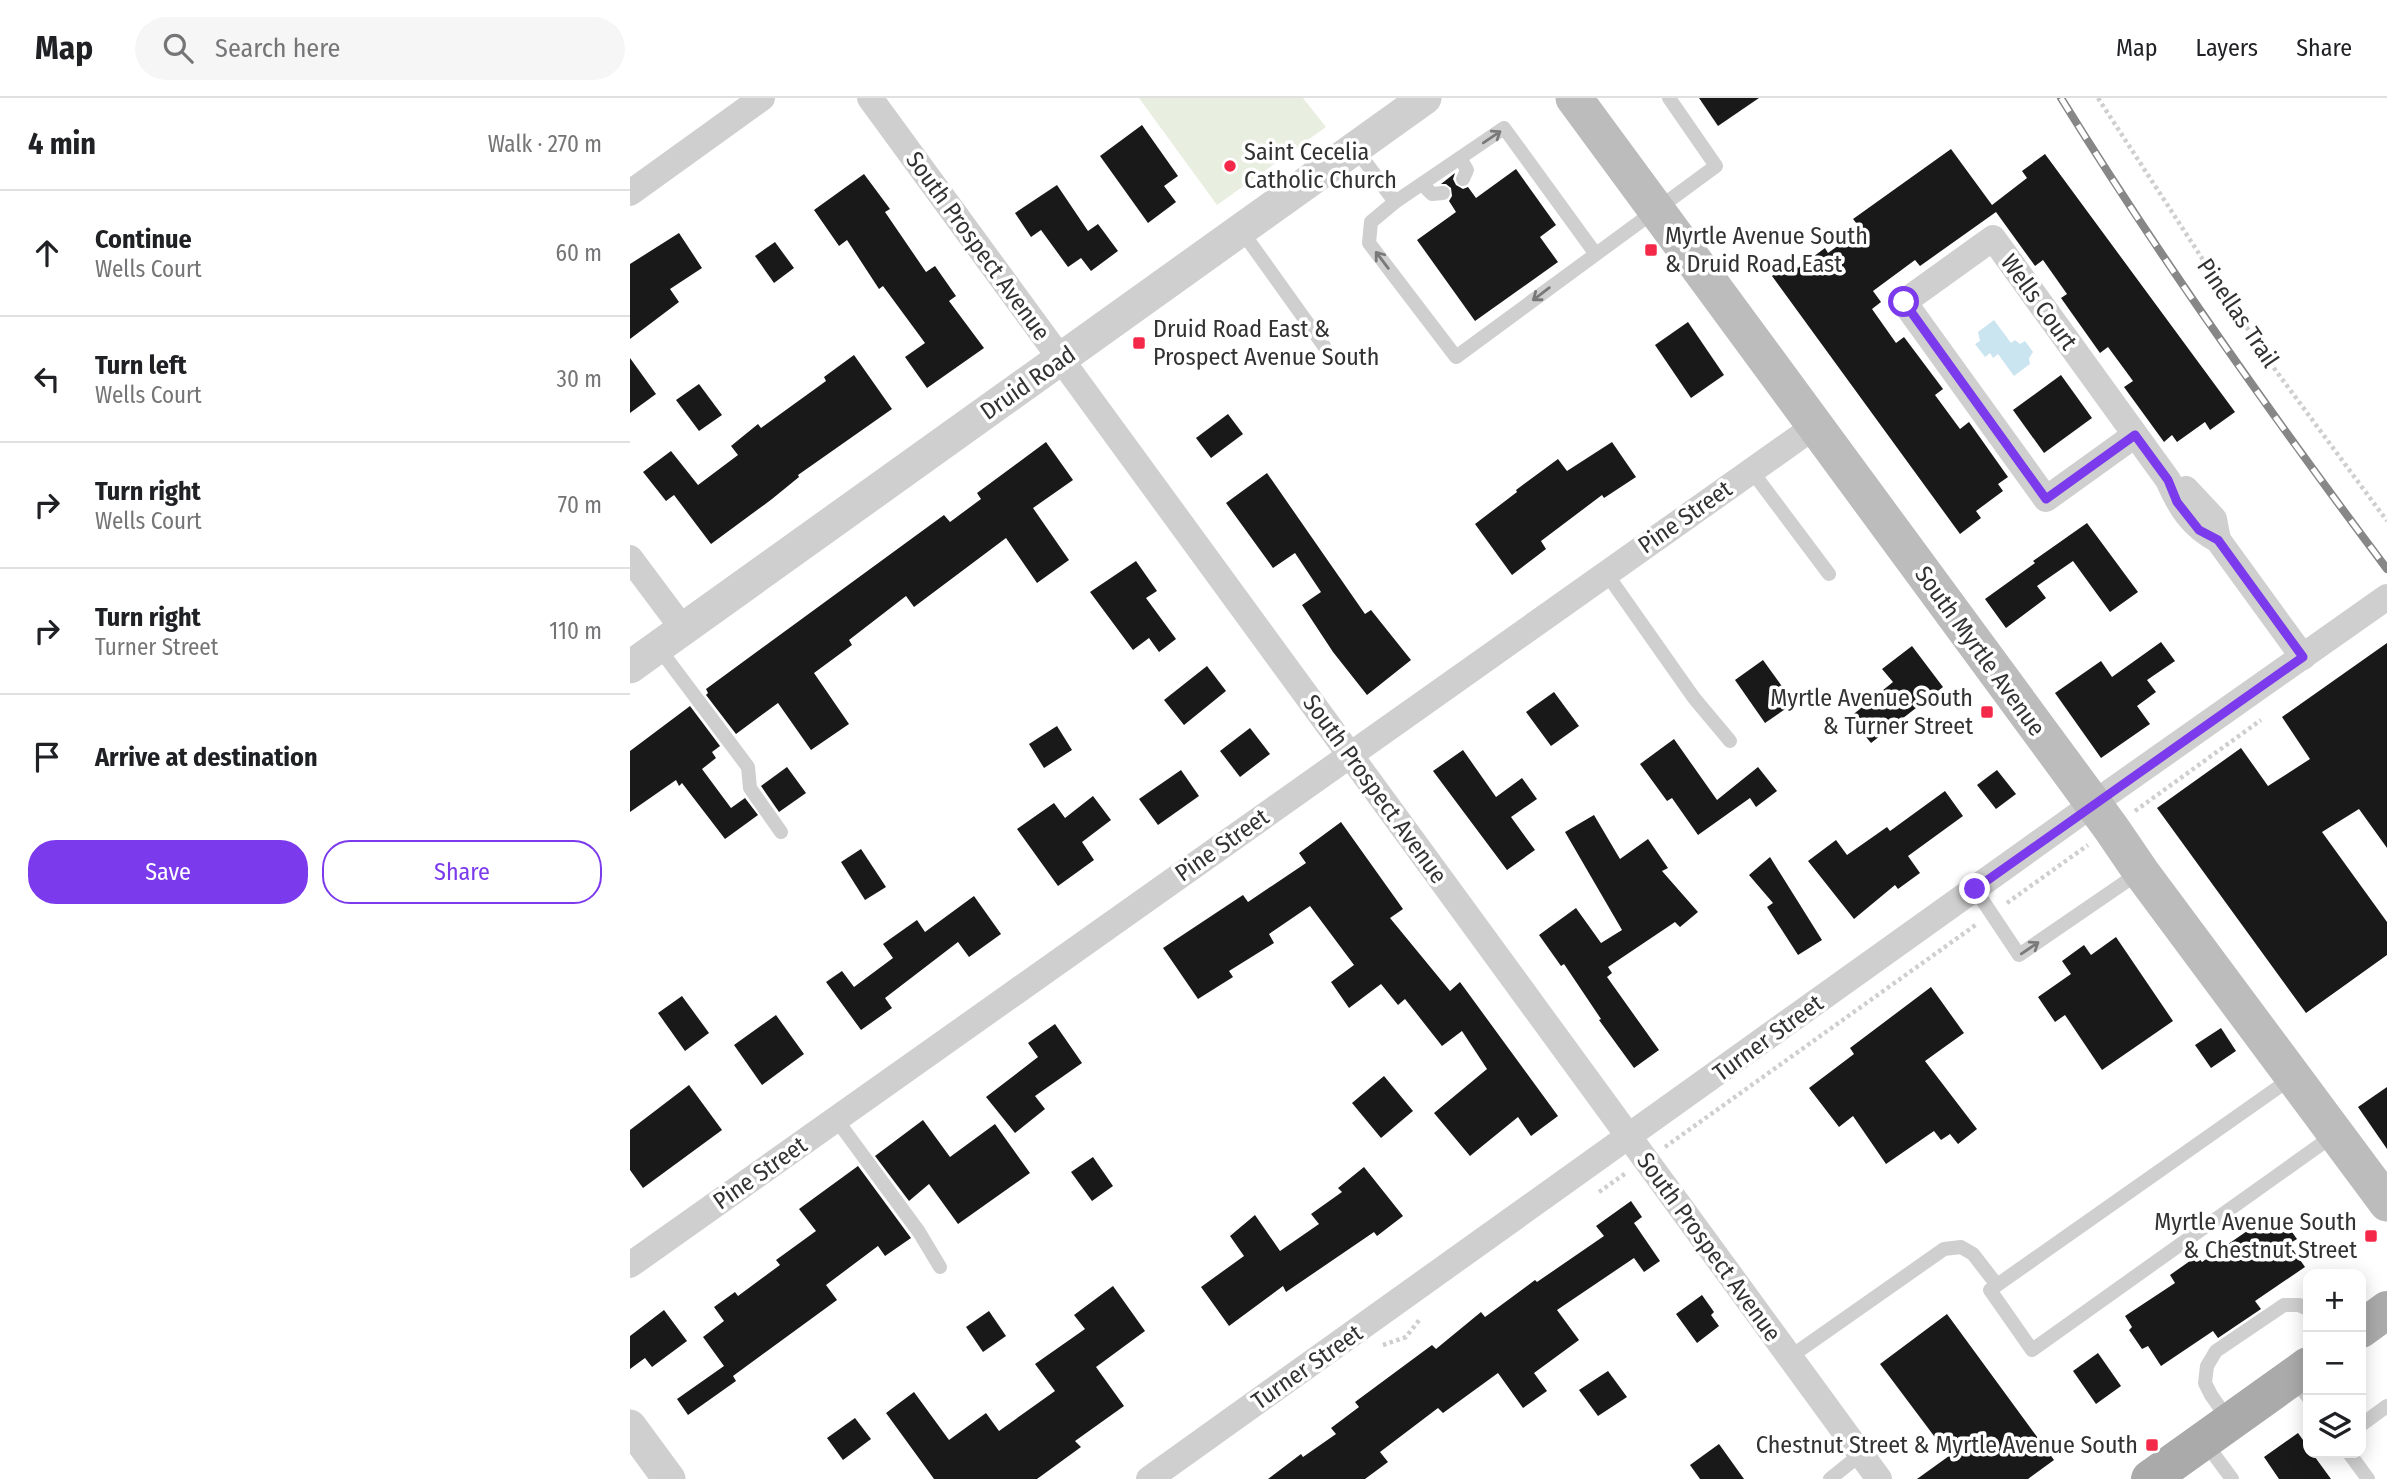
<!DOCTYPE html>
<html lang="en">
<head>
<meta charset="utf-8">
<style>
	body { margin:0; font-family:"Fira Sans Condensed",sans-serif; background:#f6f6f6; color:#202124 }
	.controls { position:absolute; right:21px; bottom:21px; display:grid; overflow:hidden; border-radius:14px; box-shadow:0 4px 18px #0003 }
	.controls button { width:63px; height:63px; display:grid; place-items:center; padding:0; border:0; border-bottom:2px solid #e0e0e0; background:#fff; color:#202124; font:35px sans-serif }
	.stop { position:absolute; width:21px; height:21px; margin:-16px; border:5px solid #7c3aed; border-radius:50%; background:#fff }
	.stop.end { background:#7c3aed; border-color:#fff; box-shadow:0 2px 7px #0008 }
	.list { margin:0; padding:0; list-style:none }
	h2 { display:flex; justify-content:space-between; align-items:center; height:91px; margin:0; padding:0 28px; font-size:30px }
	h2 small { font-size:23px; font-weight:400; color:#757577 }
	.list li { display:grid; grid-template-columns:46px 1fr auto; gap:21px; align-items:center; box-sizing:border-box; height:126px; padding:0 28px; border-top:2px solid #e0e0e0 }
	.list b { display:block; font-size:26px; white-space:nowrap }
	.list p { margin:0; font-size:23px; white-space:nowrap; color:#757577 }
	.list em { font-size:23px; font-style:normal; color:#757577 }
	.actions { display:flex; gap:14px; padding:21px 28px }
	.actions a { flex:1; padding:16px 0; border:2px solid #7c3aed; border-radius:28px; text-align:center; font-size:24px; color:#7c3aed }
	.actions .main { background:#7c3aed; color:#fff }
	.icon { flex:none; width:38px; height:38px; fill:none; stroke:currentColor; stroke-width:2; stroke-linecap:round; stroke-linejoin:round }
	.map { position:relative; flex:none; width:1757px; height:1381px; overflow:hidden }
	header { display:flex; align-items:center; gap:42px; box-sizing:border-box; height:98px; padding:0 35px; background:#fff; border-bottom:2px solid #e0e0e0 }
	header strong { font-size:33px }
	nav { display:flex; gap:38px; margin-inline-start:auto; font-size:24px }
	.search { width:490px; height:63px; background:#f6f6f6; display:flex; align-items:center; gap:18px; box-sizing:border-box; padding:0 24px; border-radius:38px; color:#757577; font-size:26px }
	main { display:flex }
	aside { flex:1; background:#fff }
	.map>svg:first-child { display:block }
	.green { fill:#e9efe0 }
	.water { fill:#cbe5f0 }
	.building { fill:#191919 }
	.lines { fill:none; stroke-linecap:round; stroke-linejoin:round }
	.path { stroke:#cfcfcf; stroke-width:4.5; stroke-dasharray:3.5 3.5; stroke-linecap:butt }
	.service { stroke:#cfcfcf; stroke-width:14 }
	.minor { stroke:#cfcfcf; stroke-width:26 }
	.tertiary { stroke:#cfcfcf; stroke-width:33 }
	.secondary { stroke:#bcbcbc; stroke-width:37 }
	.primary { stroke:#aaa; stroke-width:38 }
	.rail-casing { stroke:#878787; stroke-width:8 }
	.rail { stroke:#fff; stroke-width:5; stroke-dasharray:16; stroke-linecap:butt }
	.oneway { stroke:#797979 }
	.route { stroke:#7c3aed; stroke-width:9 }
	.poi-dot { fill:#f42949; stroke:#fff; stroke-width:2.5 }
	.labels { text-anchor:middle; stroke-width:7; stroke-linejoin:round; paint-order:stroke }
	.poi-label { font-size:24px; fill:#323232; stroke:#fff; text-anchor:start }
	.street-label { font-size:24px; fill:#323232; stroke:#fff }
</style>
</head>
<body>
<header>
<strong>Map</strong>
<div class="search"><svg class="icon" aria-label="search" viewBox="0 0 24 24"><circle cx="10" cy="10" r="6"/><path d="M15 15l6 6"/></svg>Search here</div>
<nav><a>Map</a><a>Layers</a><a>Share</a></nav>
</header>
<main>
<aside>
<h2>4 min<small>Walk · 270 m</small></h2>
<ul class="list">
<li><svg class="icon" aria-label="ahead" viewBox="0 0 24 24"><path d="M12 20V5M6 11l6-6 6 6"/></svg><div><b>Continue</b><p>Wells Court</p></div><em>60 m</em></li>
<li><svg class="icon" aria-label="left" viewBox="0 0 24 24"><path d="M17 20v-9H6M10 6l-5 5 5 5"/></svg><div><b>Turn left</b><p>Wells Court</p></div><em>30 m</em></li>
<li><svg class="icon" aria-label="right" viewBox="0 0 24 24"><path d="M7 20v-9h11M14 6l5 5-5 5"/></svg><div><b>Turn right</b><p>Wells Court</p></div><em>70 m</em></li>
<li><svg class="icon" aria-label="right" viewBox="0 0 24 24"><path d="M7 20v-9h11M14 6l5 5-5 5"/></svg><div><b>Turn right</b><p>Turner Street</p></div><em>110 m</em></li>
<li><svg class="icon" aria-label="arrive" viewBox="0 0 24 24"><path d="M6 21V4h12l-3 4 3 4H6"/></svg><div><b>Arrive at destination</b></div></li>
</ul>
<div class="actions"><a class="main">Save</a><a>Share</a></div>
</aside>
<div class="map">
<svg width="1757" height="1381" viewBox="0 0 1757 1381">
	<rect width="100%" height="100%" fill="#fff"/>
	<path class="green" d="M 509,0 L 673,0 L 696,29 L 587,107 Z"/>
	<path class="water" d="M 1364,222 L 1381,245 L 1385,242 L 1390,246 L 1395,243 L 1403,254 L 1399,260 L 1400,266 L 1384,278 L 1368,256 L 1363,260 L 1360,255 L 1355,259 L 1345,246 L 1350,243 L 1348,234 Z"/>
	<g class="building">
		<path d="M 1069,0 L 1129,0 L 1088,28 Z"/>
		<path d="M 512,27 L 548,78 L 534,88 L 546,104 L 518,125 L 470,58 Z"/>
		<path d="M 1321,51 L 1362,107 L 1397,80 L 1392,73 L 1415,56 L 1605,314 L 1580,332 L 1575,324 L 1547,344 L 1542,337 L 1534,344 L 1494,289 L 1503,283 L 1478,249 L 1470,255 L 1431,200 L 1437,196 L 1413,162 L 1405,168 L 1366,114 L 1290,168 L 1285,162 L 1243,193 L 1251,204 L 1242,211 L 1266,245 L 1274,239 L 1313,291 L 1305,297 L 1330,331 L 1339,324 L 1378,379 L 1368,386 L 1373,393 L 1346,413 L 1351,420 L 1330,436 L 1142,178 L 1162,163 L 1168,170 L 1195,150 L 1198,155 L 1231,131 L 1223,121 Z"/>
		<path d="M 886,71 L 926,127 L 910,139 L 928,164 L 845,223 L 787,142 L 826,114 L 819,103 L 822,98 L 821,90 L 816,86 L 811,86 L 825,75 L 823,81 L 826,87 L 833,91 L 838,89 L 846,100 Z"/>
		<path d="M 234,76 L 260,111 L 255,114 L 296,174 L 305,168 L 326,198 L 319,203 L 354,250 L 297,290 L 275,259 L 295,245 L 253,188 L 249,191 L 217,142 L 209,148 L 184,112 Z"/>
		<path d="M 427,87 L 458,133 L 468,126 L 488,153 L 461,173 L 451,160 L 438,169 L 411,132 L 401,139 L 385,115 Z"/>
		<path d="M 49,135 L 72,170 L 40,191 L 49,204 L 0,241 L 0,166 Z"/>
		<path d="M 145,144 L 164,170 L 144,185 L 125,158 Z"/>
		<path d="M 1058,224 L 1094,277 L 1061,300 L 1025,247 Z"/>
		<path d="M 224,257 L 262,311 L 168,377 L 169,379 L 142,401 L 81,446 L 44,397 L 36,403 L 13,374 L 41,353 L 68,387 L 108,357 L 101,348 L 128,326 L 131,330 L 196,283 L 194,279 Z"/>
		<path d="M 0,260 L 26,296 L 0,315 Z"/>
		<path d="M 1431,277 L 1462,320 L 1414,355 L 1383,312 Z"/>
		<path d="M 69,286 L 92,317 L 69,333 L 46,302 Z"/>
		<path d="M 598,316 L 613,336 L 581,360 L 566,340 Z"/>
		<path d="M 416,344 L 443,382 L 403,410 L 439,462 L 407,485 L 376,440 L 284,509 L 276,498 L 219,542 L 222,547 L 184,575 L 219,626 L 181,652 L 148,605 L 106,636 L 76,597 L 78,595 L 76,591 L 314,417 L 320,424 L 351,401 L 347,395 Z"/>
		<path d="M 982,344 L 1006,379 L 974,400 L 972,397 L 911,443 L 916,451 L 882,477 L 845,426 L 887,394 L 886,392 L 928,361 L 937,373 Z"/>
		<path d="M 637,375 L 735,516 L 741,512 L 781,562 L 737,597 L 703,554 L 672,507 L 691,494 L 665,455 L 643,470 L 596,405 Z"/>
		<path d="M 1457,425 L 1508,494 L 1480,514 L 1443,463 L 1407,488 L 1416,500 L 1376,530 L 1355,501 L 1405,465 L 1403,463 Z"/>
		<path d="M 506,463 L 527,493 L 516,500 L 546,541 L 529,554 L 519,540 L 503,552 L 460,494 Z"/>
		<path d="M 1531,544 L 1545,563 L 1517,582 L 1526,594 L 1507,608 L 1520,626 L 1471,660 L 1425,595 L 1471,563 L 1482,579 Z"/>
		<path d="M 1757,545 L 1757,750 L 1729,711 L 1692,734 L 1757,824 L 1757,857 L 1676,915 L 1527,710 L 1611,650 L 1638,688 L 1680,661 L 1652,619 Z"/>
		<path d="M 1282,548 L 1313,589 L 1241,645 L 1220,619 L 1263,584 L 1252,571 Z"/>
		<path d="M 1133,562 L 1164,605 L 1135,625 L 1105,582 Z"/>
		<path d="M 577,568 L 596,593 L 554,627 L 534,602 Z"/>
		<path d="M 924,594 L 949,628 L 921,648 L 896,614 Z"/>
		<path d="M 60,608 L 90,648 L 82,654 L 86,660 L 72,671 L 101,710 L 115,700 L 128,717 L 95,741 L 52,685 L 49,688 L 46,682 L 0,714 L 0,653 Z"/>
		<path d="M 427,628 L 442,652 L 414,670 L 399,646 Z"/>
		<path d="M 620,630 L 640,656 L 610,679 L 590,653 Z"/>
		<path d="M 1044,641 L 1087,702 L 1128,669 L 1147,693 L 1126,709 L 1120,700 L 1068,737 L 1042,700 L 1037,703 L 1010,666 Z"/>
		<path d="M 833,652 L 866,699 L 892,680 L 907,701 L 881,719 L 905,752 L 877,772 L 803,673 Z"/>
		<path d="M 157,669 L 176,695 L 149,714 L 131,688 Z"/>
		<path d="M 551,672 L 569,698 L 528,727 L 509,701 Z"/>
		<path d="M 1367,672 L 1386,696 L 1366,711 L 1347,687 Z"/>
		<path d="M 1315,693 L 1333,718 L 1278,758 L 1290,775 L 1268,791 L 1265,787 L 1224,821 L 1178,763 L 1206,742 L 1217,757 L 1257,729 L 1260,733 Z"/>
		<path d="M 463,698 L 481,722 L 452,744 L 464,762 L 428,788 L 387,731 L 424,705 L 435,720 Z"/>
		<path d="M 964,717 L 990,761 L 1018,741 L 1038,770 L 1032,773 L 1068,814 L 1050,829 L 1045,824 L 978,869 L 982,875 L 977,879 L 1029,952 L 1004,970 L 969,922 L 971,921 L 934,866 L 931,868 L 909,837 L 946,810 L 971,845 L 992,832 L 935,734 Z"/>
		<path d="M 711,724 L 773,811 L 760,820 L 820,893 L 830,884 L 928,1018 L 901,1038 L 888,1019 L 840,1058 L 804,1015 L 857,971 L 832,933 L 812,948 L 775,901 L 768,907 L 751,886 L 719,910 L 701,884 L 724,867 L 680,808 L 639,836 L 644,845 L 599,873 L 603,879 L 568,901 L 533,850 L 613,797 L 618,804 L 676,765 L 669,755 Z"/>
		<path d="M 231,751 L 256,789 L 235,802 L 211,764 Z"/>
		<path d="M 1140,759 L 1192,842 L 1168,857 L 1137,809 L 1143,805 L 1119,777 Z"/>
		<path d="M 344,798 L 371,836 L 339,859 L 328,844 L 255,900 L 262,910 L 231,932 L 196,884 L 212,873 L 224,889 L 263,860 L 253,846 L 287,822 L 295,834 Z"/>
		<path d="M 1486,839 L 1543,923 L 1472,972 L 1435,917 L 1425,924 L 1408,899 L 1441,876 L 1432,863 L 1454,847 L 1461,857 Z"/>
		<path d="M 1301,889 L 1334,935 L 1295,963 L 1347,1031 L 1328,1046 L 1320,1036 L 1311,1042 L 1304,1033 L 1256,1066 L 1223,1018 L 1209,1029 L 1179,990 L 1224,956 L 1220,950 Z"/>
		<path d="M 52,898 L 79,935 L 55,953 L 28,915 Z"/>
		<path d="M 146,917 L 174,956 L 132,987 L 104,947 Z"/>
		<path d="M 425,926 L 452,965 L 405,998 L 415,1011 L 385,1035 L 356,999 L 408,959 L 398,945 Z"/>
		<path d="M 1591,930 L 1606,953 L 1581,970 L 1565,947 Z"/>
		<path d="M 754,978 L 783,1013 L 751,1040 L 722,1005 Z"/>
		<path d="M 59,987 L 92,1032 L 13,1090 L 0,1072 L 0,1032 Z"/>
		<path d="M 1757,989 L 1757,1051 L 1728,1009 Z"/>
		<path d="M 293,1022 L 320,1059 L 365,1026 L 400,1075 L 328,1126 L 299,1086 L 279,1103 L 245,1058 Z"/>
		<path d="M 463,1059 L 483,1088 L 462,1103 L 441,1074 Z"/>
		<path d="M 228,1068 L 281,1140 L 255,1158 L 248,1148 L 196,1187 L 207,1202 L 103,1278 L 106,1283 L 58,1317 L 47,1301 L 94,1268 L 73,1239 L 94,1223 L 84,1209 L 105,1194 L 108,1198 L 150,1167 L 146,1162 L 186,1133 L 169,1111 Z"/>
		<path d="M 734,1069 L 773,1118 L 747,1138 L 744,1134 L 656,1194 L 653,1188 L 599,1228 L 571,1189 L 614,1158 L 600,1138 L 625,1117 L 650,1153 L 689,1126 L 681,1116 L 712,1094 L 708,1090 Z"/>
		<path d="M 1001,1103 L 1012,1119 L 1004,1125 L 1030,1163 L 1014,1174 L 1004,1160 L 927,1212 L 949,1242 L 904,1275 L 917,1293 L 893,1310 L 868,1275 L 813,1315 L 808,1310 L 750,1354 L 758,1364 L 735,1381 L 638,1381 L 671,1356 L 673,1359 L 706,1336 L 701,1330 L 729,1309 L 725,1304 L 802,1247 L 806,1251 L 851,1214 L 855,1219 L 905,1182 L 907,1184 L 974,1138 L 966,1128 Z"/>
		<path d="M 1639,1118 L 1646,1129 L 1654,1123 L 1667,1141 L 1659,1146 L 1675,1169 L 1625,1203 L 1631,1211 L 1588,1240 L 1583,1233 L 1531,1268 L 1518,1248 L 1512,1251 L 1499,1232 L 1502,1229 L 1495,1218 L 1545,1185 L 1540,1177 L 1567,1158 L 1572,1164 Z"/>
		<path d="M 483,1188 L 515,1233 L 466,1269 L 494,1308 L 445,1343 L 451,1349 L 407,1381 L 304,1381 L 256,1315 L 284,1294 L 319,1342 L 356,1315 L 369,1333 L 425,1293 L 405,1266 L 455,1231 L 444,1217 Z"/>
		<path d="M 1072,1197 L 1084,1214 L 1081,1217 L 1089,1228 L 1067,1245 L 1046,1216 Z"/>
		<path d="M 34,1212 L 57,1243 L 22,1269 L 15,1260 L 0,1271 L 0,1238 Z"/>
		<path d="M 359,1213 L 376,1238 L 353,1254 L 336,1229 Z"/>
		<path d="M 1317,1216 L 1424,1362 L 1398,1381 L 1287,1381 L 1319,1358 L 1250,1266 Z"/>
		<path d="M 1468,1255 L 1491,1288 L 1466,1306 L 1443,1273 Z"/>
		<path d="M 978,1273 L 997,1299 L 968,1318 L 949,1292 Z"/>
		<path d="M 225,1320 L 241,1341 L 213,1362 L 197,1340 Z"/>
		<path d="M 1668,1335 L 1678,1349 L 1678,1355 L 1682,1355 L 1701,1381 L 1649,1381 L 1634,1359 Z"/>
		<path d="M 1089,1346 L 1114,1381 L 1070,1381 L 1060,1367 Z"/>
	</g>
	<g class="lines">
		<g class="path">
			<path d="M 1468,0 L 1638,262 L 1757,423"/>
			<path d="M 1505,713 L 1631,622"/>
			<path d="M 1377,805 L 1458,747"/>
			<path d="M 1035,1049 L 1347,826"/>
			<path d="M 969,1094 L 996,1075"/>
			<path d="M 753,1247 L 776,1239 L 790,1221"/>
		</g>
		<g class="service">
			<path d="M 725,50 L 765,104"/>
			<path d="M 830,60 L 837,72 L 833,81"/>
			<path d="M 792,86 L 802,96 L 813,95"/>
			<path d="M 611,132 L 694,248"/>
			<path d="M 965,155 L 874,30 L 765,104 L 741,124 L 739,145 L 826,259 L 1086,68 L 1039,0"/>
			<path d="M 1121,372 L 1199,476"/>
			<path d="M 976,475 L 1064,600 L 1100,643"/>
			<path d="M 28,549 L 118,669 L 120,690 L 151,734"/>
			<path d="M 1345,791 L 1389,857 L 1510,774"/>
			<path d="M 1663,979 L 1360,1192 L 1402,1252 L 1704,1037"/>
			<path d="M 206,1021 L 289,1134 L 310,1169"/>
			<path d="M 1160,1259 L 1314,1151 L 1331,1149 L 1343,1156 L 1367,1187"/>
			<path d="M 1664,1280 L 1678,1299"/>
			<path d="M 1600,1324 L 1581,1297 L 1575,1285 L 1577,1268 L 1586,1253 L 1654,1207 L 1669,1207 L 1678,1211"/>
			<path d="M 1731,1327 L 1757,1308"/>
			<path d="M 1574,1343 L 1602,1381"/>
			<path d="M 1719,1355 L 1738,1381"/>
			<path d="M 1200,1381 L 1231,1356"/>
		</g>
		<g class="minor">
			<path d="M 240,0 L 1249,1381"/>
			<path d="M 0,95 L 132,0"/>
			<path d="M 1505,337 L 1416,401 L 1274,204 L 1363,140 L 1538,382 C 1550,409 1561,428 1588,442"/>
			<path d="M 1556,391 L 1584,421 L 1588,442 L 1673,559"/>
			<path d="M 0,460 L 53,531"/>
			<path d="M 0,1167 L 1185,328"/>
			<path d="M 519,1381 L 1463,706 L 1757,499"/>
		</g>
		<g class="tertiary">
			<path d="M 0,569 L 795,0"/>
			<path d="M 0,1328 L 39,1381"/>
		</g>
		<path class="secondary" d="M 944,0 L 1481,730 L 1511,774 L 1757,1105"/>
		<g class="primary">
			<path d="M 1731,1231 L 1757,1212"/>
			<path d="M 1520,1381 L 1678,1268"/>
		</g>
		<defs>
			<path id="rail" d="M 1431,0 C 1531,162 1643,319 1757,471"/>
		</defs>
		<use href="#rail" class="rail-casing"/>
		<use href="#rail" class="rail"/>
	</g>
	<defs><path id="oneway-shaft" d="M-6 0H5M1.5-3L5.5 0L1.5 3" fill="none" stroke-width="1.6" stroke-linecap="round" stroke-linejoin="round" transform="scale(1.75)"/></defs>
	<g class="oneway">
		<use href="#oneway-shaft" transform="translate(862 39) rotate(-34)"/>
		<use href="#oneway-shaft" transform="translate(752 162) rotate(-127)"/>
		<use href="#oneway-shaft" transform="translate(911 196) rotate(143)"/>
		<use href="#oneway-shaft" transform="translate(1400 850) rotate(-34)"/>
	</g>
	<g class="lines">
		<path class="route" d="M 1274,204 L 1416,401 L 1505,337 L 1538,382 L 1547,404 L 1569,432 L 1588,442 L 1673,559 L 1345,791"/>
	</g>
	<g class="poi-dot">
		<circle cx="600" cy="68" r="7"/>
		<rect x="1014" y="145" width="14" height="14" rx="3.5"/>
		<rect x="502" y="238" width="14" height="14" rx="3.5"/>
		<rect x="1350" y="607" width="14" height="14" rx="3.5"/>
		<rect x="1734" y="1131" width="14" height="14" rx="3.5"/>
		<rect x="1515" y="1340" width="14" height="14" rx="3.5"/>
	</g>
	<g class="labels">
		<g class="poi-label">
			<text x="614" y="62">Saint Cecelia<tspan x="614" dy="28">Catholic Church</tspan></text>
			<text x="1035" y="146">Myrtle Avenue South<tspan x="1035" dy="28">&amp; Druid Road East</tspan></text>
			<text x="523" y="239">Druid Road East &amp;<tspan x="523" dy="28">Prospect Avenue South</tspan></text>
			<text x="1343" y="608" text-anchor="end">Myrtle Avenue South<tspan x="1343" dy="28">&amp; Turner Street</tspan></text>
			<text x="1727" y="1132" text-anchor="end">Myrtle Avenue South<tspan x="1727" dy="28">&amp; Chestnut Street</tspan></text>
			<text x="1508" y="1355" text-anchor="end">Chestnut Street &amp; Myrtle Avenue South</text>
		</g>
		<g class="street-label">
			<text transform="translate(348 148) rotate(54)" y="8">South Prospect Avenue</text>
			<text transform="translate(1409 204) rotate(54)" y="8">Wells Court</text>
			<text transform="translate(1608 215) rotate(56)" y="8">Pinellas Trail</text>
			<text transform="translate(398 285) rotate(-35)" y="8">Druid Road</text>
			<text transform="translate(1055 419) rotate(-35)" y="8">Pine Street</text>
			<text transform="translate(1350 553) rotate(54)" y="8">South Myrtle Avenue</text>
			<text transform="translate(745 691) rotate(54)" y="8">South Prospect Avenue</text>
			<text transform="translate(592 747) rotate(-35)" y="8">Pine Street</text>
			<text transform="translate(1138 940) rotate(-36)" y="8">Turner Street</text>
			<text transform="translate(130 1075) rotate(-35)" y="8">Pine Street</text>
			<text transform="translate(1079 1149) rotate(54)" y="8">South Prospect Avenue</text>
			<text transform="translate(677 1269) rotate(-35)" y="8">Turner Street</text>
		</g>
	</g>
</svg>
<div class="controls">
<button>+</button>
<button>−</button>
<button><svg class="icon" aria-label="layers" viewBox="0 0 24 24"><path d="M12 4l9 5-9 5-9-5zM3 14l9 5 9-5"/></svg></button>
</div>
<div class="stop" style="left:1274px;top:204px"></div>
<div class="stop end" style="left:1345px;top:791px"></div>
</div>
</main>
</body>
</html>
